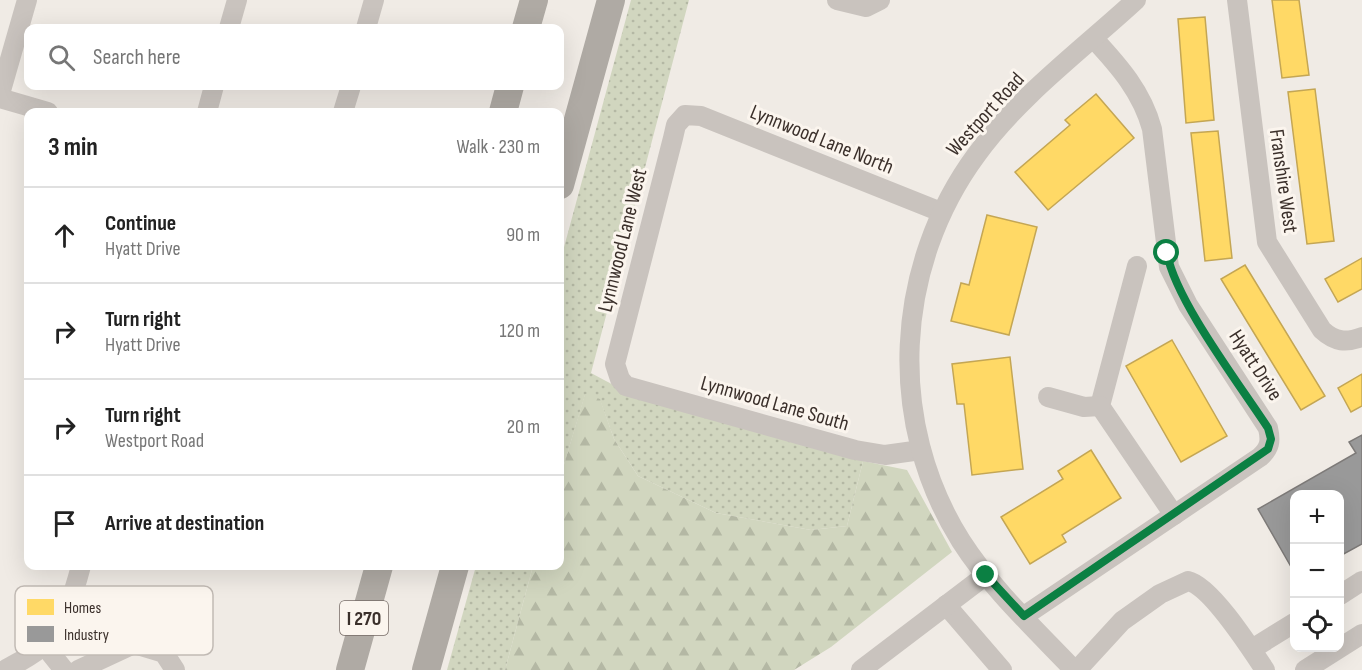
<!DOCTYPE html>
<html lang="en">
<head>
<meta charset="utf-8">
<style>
	body { margin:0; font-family:"Sofia Sans Condensed",sans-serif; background:#f6f6f6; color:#222 }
	.controls { position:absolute; right:18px; bottom:18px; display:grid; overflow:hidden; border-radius:12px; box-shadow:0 6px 24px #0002 }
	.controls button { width:54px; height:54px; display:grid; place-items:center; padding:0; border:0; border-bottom:2px solid #e0e0e0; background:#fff; color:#222; font:30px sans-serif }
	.stop { position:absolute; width:18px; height:18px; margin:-14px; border:4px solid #0b8043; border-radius:50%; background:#fff }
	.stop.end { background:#0b8043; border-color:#fff; box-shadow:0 2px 6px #0008 }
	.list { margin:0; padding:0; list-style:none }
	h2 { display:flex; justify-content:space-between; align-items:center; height:78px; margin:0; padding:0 24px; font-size:26px }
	h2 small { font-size:20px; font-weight:400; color:#767676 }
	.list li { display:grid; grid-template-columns:39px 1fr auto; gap:18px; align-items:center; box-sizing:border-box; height:96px; padding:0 24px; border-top:2px solid #e0e0e0 }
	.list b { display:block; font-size:22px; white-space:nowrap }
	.list p { margin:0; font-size:20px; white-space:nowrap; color:#767676 }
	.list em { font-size:20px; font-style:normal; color:#767676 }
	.icon { flex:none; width:33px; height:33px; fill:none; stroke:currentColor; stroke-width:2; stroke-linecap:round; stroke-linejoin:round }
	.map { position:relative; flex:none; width:1362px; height:670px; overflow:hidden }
	.search { position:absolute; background:#fff; box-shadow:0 6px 24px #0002; left:24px; top:24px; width:540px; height:66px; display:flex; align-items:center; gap:15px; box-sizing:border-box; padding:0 21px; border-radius:12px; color:#767676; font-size:22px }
	.panel { position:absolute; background:#fff; box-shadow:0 6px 24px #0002; left:24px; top:108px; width:540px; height:462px; border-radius:12px }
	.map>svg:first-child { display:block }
	.grass { fill:url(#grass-dots) }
	.forest { fill:url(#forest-firs) }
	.homes { fill:#ffd966; stroke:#c4a654; stroke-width:1.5 }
	.industry { fill:#999; stroke:#7d7a78; stroke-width:1.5 }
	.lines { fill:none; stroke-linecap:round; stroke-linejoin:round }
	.minor { stroke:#c9c3be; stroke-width:20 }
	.highway { stroke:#afaaa4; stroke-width:28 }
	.route { stroke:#0b8043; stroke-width:8 }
	.labels { text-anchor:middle; stroke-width:6; stroke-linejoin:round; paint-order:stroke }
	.shield { fill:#fbf5ee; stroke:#756b66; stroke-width:1.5 }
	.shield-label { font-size:20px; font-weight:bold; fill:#3b302b }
	.street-label { font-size:21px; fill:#3b302b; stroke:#fbf5ee }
	.key { fill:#fbf5ee; stroke:#c1bab4; stroke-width:1.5 }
	.key-label { font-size:16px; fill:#3b302b }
</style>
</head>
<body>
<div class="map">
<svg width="1362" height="670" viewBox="0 0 1362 670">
	<defs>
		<pattern id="grass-dots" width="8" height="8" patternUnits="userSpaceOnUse" patternTransform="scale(1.5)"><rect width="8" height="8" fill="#d1d6bf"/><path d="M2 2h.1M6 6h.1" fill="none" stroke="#b4b8a4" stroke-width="1.8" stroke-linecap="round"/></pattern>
		<pattern id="forest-firs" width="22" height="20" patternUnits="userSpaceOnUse" patternTransform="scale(1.5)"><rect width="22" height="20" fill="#d1d6bf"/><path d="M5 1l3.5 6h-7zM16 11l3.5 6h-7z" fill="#b4b8a4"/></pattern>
	</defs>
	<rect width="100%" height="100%" fill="#f0ebe5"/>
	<g class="grass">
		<path d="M 631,0 L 689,0 L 591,373 L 619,388 L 863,461 L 847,526 L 811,530 L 716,513 L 638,476 L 614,439 L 600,400 L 585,395 L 560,478 L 560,262 Z"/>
		<path d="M 476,566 L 533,566 L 505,670 L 447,670 Z"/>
	</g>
	<path class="forest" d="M 585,394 L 600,399 L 614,439 L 638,476 L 716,513 L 811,530 L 847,526 L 863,461 L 907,470 L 952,552 L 831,647 L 794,670 L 505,670 L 533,566 L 560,566 L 560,478 Z"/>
	<g class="homes">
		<path d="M 1272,0 L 1299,0 L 1309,75 L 1282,78 Z"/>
		<path d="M 1205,17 L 1214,120 L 1186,123 L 1178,19 Z"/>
		<path d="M 1315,89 L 1334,241 L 1307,244 L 1288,92 Z"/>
		<path d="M 1096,94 L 1134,138 L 1048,210 L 1015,172 L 1070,125 L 1065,120 Z"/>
		<path d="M 1218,131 L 1232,258 L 1205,261 L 1191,133 Z"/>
		<path d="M 987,215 L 1037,227 L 1009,335 L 951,321 L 961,283 L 969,285 Z"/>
		<path d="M 1362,258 L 1362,289 L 1338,302 L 1325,279 Z"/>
		<path d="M 1245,265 L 1325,396 L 1301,410 L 1221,279 Z"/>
		<path d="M 1172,340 L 1227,436 L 1181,462 L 1126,366 Z"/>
		<path d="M 1010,357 L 1023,469 L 972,475 L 964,404 L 957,404 L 952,364 Z"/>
		<path d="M 1362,374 L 1362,406 L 1351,412 L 1338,388 Z"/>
		<path d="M 1091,450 L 1121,498 L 1062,535 L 1066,542 L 1030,564 L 1001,517 L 1063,479 L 1058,471 Z"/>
	</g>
	<path class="industry" d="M 1362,435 L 1362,544 L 1340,556 L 1340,494 L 1294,494 L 1294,572 L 1258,509 L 1356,453 L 1349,442 Z"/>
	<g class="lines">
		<g class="minor">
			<path d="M 837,0 L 866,7 L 880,0"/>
			<path d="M 1237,0 L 1267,242 L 1322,330 C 1335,342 1346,343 1362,337"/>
			<path d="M 229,28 L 237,0"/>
			<path d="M 366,28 L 374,0"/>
			<path d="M 0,94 L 27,0"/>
			<path d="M 0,98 L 48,112"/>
			<path d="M 207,112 L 214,86"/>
			<path d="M 343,112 L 351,86"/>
			<path d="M 1137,266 L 1100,406 L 1174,515"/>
			<path d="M 1048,397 L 1084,407 L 1100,406"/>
			<path d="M 921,450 L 885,455 L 855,450 L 626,386 L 620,379 L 615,364 L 673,138 L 676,125 L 685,115 L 701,116 L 941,212"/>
			<path d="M 1340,595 L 1362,581"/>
			<path d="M 946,605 L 1002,670"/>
			<path d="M 1024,616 L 1260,457 C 1270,448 1271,441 1268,428 L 1188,305 L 1169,267 L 1152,129 C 1142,92 1119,66 1094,39"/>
			<path d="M 44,645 L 64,670"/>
			<path d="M 1252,649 L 1294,623"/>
			<path d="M 5,670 C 18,662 33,656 44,645 C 65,625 74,592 81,566"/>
			<path d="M 78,670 L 134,644 L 164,653 L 175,670"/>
			<path d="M 861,670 L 986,575"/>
			<path d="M 1074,670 C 1035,629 991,588 961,541 C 886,422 894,266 977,154 C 1019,96 1084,48 1136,0"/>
			<path d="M 1077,670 L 1122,621 L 1160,594 L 1188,581 C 1211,586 1251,649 1265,670"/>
			<path d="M 1305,670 L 1362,634"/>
		</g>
		<g class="highway">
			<path d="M 526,28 L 534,0"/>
			<path d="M 503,112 L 510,86"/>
			<path d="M 560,185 L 611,0"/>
			<path d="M 350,670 L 379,566"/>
			<path d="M 426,670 L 455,566"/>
		</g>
	</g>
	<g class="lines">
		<path class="route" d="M 986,575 L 1024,616 L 1268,449 L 1271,439 L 1268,428 C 1240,385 1175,300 1167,253"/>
	</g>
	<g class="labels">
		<rect class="shield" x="340" y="601" width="48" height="34" rx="4.5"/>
		<g class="shield-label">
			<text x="364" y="625">I 270</text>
		</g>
		<g class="street-label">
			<text transform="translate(985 114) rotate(-48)" y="7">Westport Road</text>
			<text transform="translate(822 139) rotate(22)" y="7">Lynnwood Lane North</text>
			<text transform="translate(1284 181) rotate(82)" y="7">Franshire West</text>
			<text transform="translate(622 240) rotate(-76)" y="7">Lynnwood Lane West</text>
			<text transform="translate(1256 365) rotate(57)" y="7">Hyatt Drive</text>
			<text transform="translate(775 403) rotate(16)" y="7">Lynnwood Lane South</text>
		</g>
	</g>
	<rect x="15" y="586" width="198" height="69" rx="9" class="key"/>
	<rect x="27" y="599" width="27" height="16" fill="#ffd966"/>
	<rect x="27" y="626" width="27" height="16" fill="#999"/>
	<g class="key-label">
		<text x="64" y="613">Homes</text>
		<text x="64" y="640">Industry</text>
	</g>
</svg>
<div class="controls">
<button>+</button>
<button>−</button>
<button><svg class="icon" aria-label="locate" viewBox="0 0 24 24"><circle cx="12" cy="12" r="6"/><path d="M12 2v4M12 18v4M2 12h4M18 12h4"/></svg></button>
</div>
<div class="stop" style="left:1167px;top:253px"></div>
<div class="stop end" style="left:986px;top:575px"></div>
<div class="search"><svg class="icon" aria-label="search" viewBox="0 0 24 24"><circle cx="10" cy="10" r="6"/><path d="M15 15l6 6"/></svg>Search here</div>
<section class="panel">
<h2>3 min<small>Walk · 230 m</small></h2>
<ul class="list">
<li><svg class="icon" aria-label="ahead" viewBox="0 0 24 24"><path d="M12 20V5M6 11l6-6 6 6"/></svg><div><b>Continue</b><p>Hyatt Drive</p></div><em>90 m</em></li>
<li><svg class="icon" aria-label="right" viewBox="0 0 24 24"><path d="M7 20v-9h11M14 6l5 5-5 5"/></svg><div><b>Turn right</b><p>Hyatt Drive</p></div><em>120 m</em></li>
<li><svg class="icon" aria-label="right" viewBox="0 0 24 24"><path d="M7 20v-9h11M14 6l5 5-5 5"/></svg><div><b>Turn right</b><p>Westport Road</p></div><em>20 m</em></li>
<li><svg class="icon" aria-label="arrive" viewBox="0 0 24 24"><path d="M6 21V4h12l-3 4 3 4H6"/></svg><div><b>Arrive at destination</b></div></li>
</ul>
</section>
</div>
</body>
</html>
